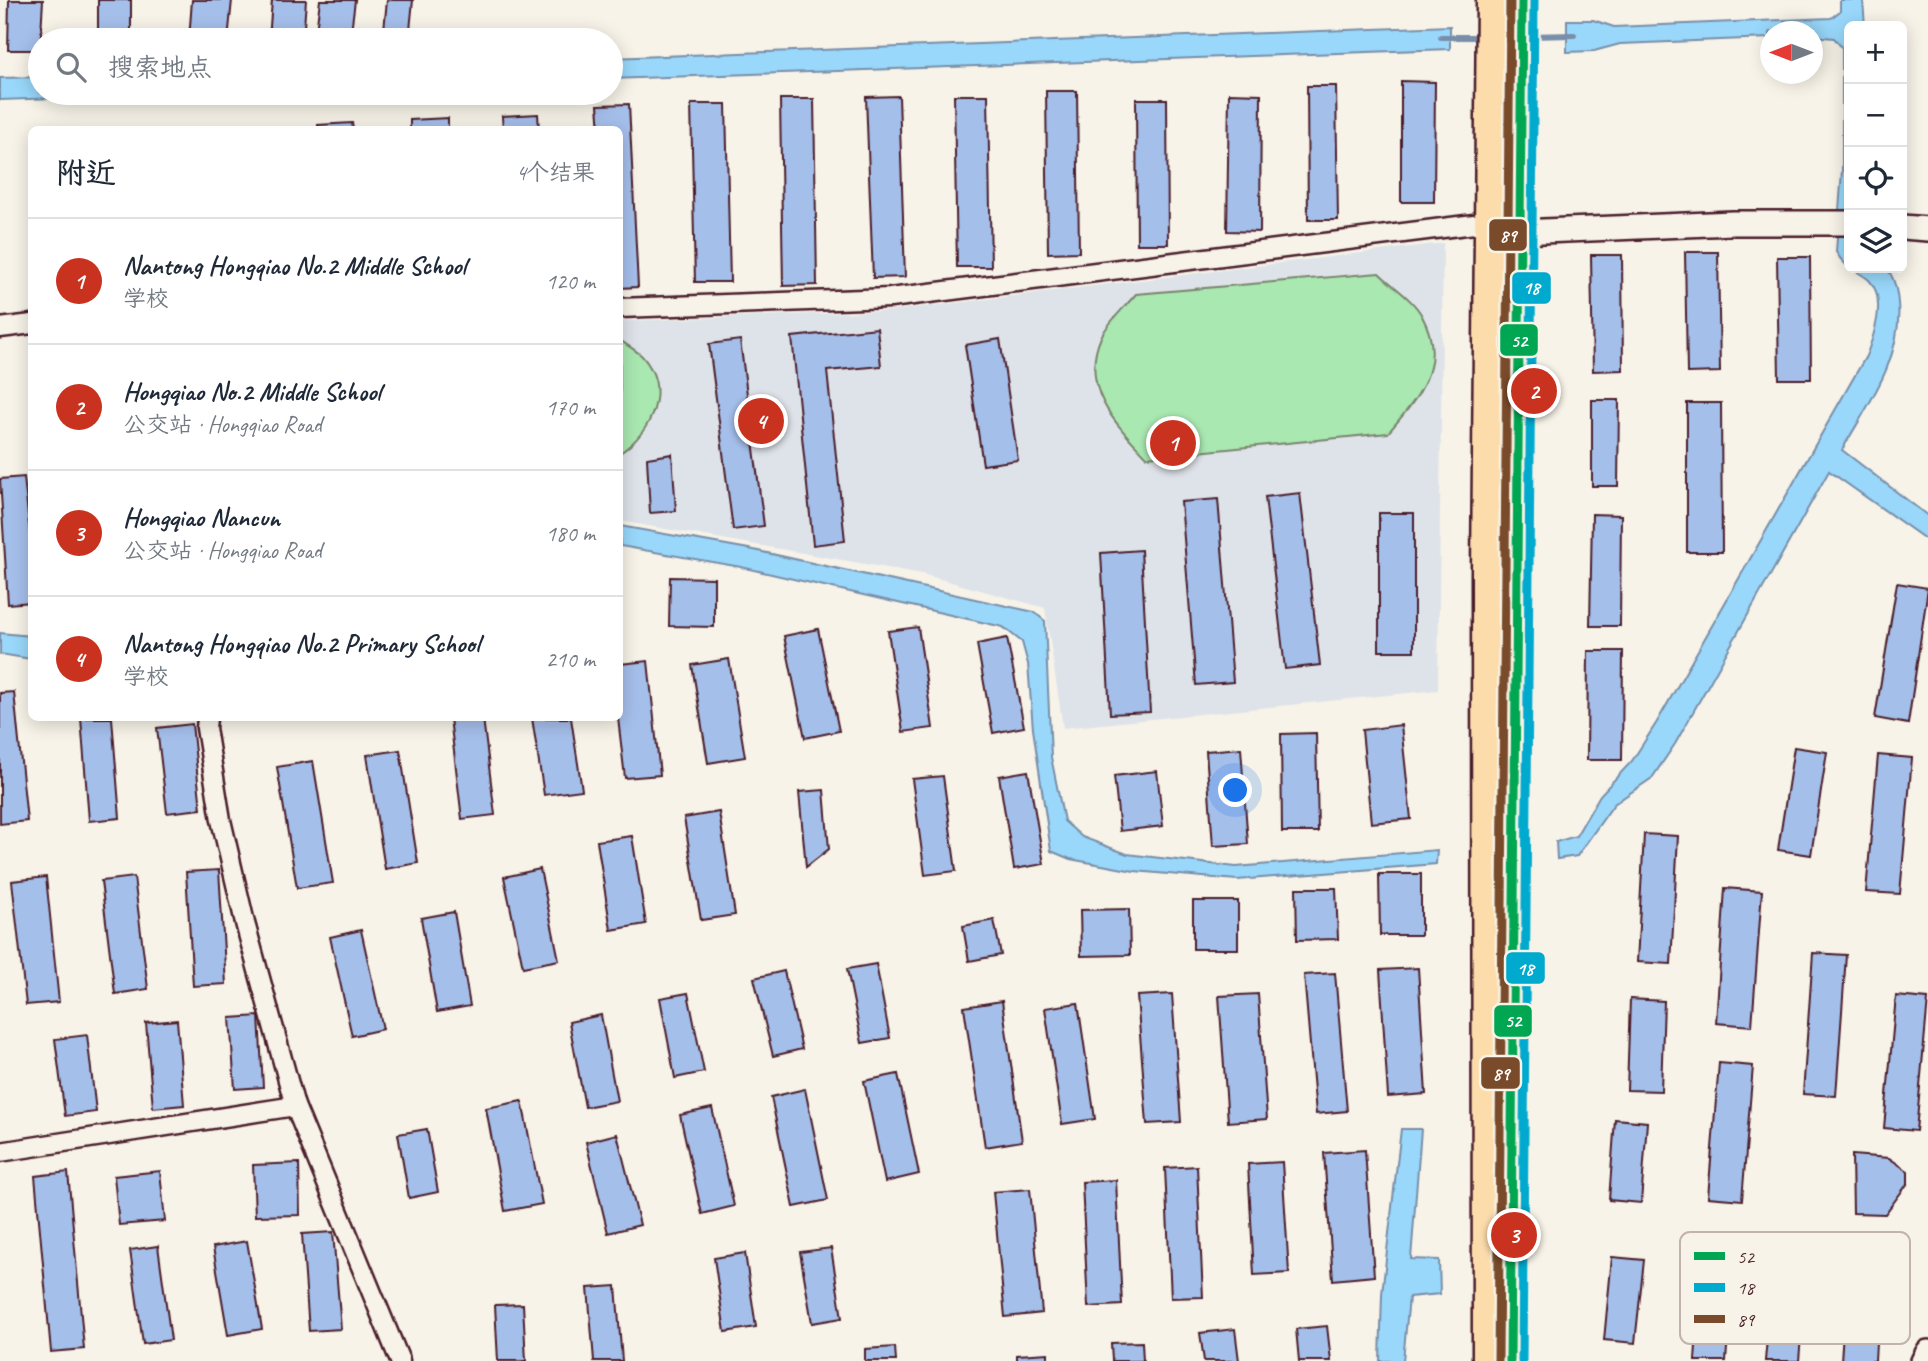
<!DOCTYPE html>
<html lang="zh">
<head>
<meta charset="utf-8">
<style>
	body { margin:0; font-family:Caveat,"LXGW WenKai TC",sans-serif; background:#f2f2f3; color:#1f2937 }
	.controls { position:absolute; right:21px; top:21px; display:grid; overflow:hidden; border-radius:10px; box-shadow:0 4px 18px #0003 }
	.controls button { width:63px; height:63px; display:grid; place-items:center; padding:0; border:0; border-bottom:2px solid #e0e1e3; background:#fff; color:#1f2937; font:35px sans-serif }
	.compass { position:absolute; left:1760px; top:21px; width:63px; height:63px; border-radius:50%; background:#fff; box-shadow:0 4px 18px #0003; rotate:270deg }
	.you { position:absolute; left:1236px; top:791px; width:24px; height:24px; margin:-18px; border:5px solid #fff; border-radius:50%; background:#1a73e8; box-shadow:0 0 0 10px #1a73e833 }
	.badge { display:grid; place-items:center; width:46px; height:46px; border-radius:50%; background:#c8321e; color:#fff; font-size:23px; font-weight:700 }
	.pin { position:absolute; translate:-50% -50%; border:4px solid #fff; box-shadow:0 2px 7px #0006 }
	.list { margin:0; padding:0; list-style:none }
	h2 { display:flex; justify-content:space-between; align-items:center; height:91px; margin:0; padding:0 28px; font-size:30px }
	h2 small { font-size:23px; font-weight:400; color:#747a83 }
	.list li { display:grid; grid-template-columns:46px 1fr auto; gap:21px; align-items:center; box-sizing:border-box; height:126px; padding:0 28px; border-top:2px solid #e0e1e3 }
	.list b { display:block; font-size:26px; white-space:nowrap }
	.list p { margin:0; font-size:23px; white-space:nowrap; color:#747a83 }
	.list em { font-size:23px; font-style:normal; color:#747a83 }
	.icon { flex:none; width:38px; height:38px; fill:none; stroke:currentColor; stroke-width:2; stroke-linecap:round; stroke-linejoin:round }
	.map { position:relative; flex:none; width:1928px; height:1361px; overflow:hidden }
	.search { position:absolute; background:#fff; box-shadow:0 4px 18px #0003; left:28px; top:28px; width:595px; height:77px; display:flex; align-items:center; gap:18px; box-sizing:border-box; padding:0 24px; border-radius:38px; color:#747a83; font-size:26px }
	.panel { position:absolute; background:#fff; box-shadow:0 4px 18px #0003; left:28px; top:126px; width:595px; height:595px; border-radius:10px }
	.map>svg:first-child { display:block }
	.built { fill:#dee3e9 }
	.green { fill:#a9e8b1; stroke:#7a846e; stroke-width:2 }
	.water { fill:#99d8fb; stroke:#798ea8; stroke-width:2 }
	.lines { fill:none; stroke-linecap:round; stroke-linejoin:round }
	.stream { stroke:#798ea8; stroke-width:6 }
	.building { fill:#a5bfeb; stroke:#4a1f2b; stroke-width:2 }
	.minor-casing { stroke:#4a1f2b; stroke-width:23 }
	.tertiary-casing { stroke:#4a1f2b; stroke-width:28 }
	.primary-casing { stroke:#4a1f2b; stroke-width:33 }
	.minor { stroke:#f7f3e8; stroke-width:18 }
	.tertiary { stroke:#f7f3e8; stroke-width:23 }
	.primary { stroke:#fddcac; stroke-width:28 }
	.bus-1-casing { stroke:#f7f3e8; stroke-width:14 }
	.bus-2-casing { stroke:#f7f3e8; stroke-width:14 }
	.bus-3-casing { stroke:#f7f3e8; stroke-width:14 }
	.bus-1 { stroke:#00a651; stroke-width:9 }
	.bus-2 { stroke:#00a9ce; stroke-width:9 }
	.bus-3 { stroke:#7a4b2a; stroke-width:9 }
	.key { fill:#f7f3e8; stroke:#c3b3af; stroke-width:2 }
	.key-label { font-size:19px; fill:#4a1f2b }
	.line-badge { stroke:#f7f3e8; stroke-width:2.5 }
	.badge-label { font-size:19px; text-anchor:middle; font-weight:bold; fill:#fff }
</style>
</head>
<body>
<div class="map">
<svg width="1928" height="1361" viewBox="0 0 1928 1361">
	<rect width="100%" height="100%" fill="#f7f3e8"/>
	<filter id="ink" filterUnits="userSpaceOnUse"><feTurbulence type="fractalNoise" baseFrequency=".0143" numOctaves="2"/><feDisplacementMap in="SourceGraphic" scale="14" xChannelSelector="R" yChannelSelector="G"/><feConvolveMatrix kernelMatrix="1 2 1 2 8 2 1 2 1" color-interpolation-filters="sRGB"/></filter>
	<g filter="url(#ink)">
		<path class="built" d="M 1443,243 L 1438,690 L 1063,728 L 1045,608 L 922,574 L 620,521 L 620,321 L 890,311 Z"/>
		<g class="green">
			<path d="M 1379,273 C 1392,286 1414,300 1422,316 C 1448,364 1418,398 1388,433 L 1147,457 C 1115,424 1079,387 1101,337 C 1108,322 1125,307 1136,294 Z"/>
			<path d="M 620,340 C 626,345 636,350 642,356 C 672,390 651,432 620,453 Z"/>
		</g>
		<g class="water">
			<path d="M 1840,0 L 1863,0 L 1865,26 L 1849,26 L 1849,268 L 1886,268 C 1894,276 1897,291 1898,303 C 1903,358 1868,404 1842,450 L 1928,516 L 1928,541 L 1829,471 L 1675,744 L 1652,778 L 1614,804 L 1577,856 L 1557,859 L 1556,842 L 1576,836 L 1600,795 L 1632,761 L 1657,722 L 1866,356 C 1874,336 1887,298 1869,280 C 1856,269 1846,270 1836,252 L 1842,170 L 1842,48 L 1834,38 L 1813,36 L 1812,32 L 1770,32 L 1770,38 L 1620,44 L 1594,51 L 1567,52 L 1567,20 L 1593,20 L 1614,27 L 1831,18 L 1840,11 Z"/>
			<path d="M 1450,26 L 1450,49 L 611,79 L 611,58 Z"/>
			<path d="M 40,77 L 40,93 L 206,93 L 0,100 L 0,78 Z"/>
			<path d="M 620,526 L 749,549 L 1034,612 L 1045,621 L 1051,757 L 1064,821 L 1082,837 L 1127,854 L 1236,867 L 1437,850 L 1436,864 L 1237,880 L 1134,871 L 1070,859 L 1051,851 L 1033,729 L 1028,664 L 1022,642 L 1003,627 L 741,567 L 620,546 Z"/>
			<path d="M 0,633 L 31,636 L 31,659 L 0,654 Z"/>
			<path d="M 1401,1129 L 1421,1129 L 1411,1259 L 1439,1260 L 1440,1294 L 1409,1297 L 1403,1361 L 1380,1361 L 1382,1294 Z"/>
		</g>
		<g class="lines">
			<g class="stream">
				<path d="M 1529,36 L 1574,35"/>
				<path d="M 1441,37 L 1483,37"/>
			</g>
		</g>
		<g class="building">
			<path d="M 9,0 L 43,0 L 40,50 L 8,50 Z"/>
			<rect x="98" y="0" width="33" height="40"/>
			<path d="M 192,0 L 232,0 L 228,40 L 189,40 Z"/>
			<path d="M 272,0 L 306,0 L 303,40 L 269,40 Z"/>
			<path d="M 320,0 L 355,0 L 350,40 L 315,40 Z"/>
			<path d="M 387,0 L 413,0 L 409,40 L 383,40 Z"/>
			<path d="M 1401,81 L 1435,82 L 1434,202 L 1401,202 Z"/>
			<path d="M 1307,86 L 1336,86 L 1338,220 L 1308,220 Z"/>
			<path d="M 1046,91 L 1077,91 L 1079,252 L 1048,253 Z"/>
			<path d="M 1229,93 L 1261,94 L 1260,232 L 1227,231 Z"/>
			<path d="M 954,95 L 988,95 L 991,267 L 957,267 Z"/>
			<path d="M 899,96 L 905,277 L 873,278 L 866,97 Z"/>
			<path d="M 780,99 L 814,99 L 817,285 L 783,286 Z"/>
			<path d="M 1136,99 L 1167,99 L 1168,244 L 1137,244 Z"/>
			<path d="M 629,104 L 638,287 L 620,288 L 620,130 L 600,130 L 598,105 Z"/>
			<path d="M 691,104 L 726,104 L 730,282 L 695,282 Z"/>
			<path d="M 538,114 L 539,130 L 503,130 L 502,116 Z"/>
			<path d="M 448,118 L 448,130 L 410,130 L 410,120 Z"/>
			<path d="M 352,123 L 353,130 L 318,130 L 318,125 Z"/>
			<path d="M 1685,252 L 1718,252 L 1720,372 L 1687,373 Z"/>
			<path d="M 1591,255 L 1622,255 L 1623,370 L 1593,371 Z"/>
			<path d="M 1777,257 L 1810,257 L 1811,379 L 1779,379 Z"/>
			<path d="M 877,328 L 881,366 L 827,371 L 845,541 L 813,545 L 792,337 Z"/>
			<path d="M 1000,339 L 1018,460 L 983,465 L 965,345 Z"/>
			<path d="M 740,340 L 764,526 L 733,530 L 709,344 Z"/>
			<path d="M 1592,400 L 1619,400 L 1618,486 L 1592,486 Z"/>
			<path d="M 1687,403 L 1721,403 L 1722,552 L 1687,552 Z"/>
			<path d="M 672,454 L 676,511 L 650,513 L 647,458 Z"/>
			<path d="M 24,477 L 32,554 L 32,602 L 8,604 L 0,479 Z"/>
			<path d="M 1300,493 L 1320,665 L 1285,669 L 1265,497 Z"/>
			<path d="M 1218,499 L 1233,682 L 1196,685 L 1181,502 Z"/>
			<rect x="1379" y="513" width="35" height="138"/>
			<path d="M 1592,514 L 1621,515 L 1620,626 L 1590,626 Z"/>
			<path d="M 1141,550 L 1150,712 L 1110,714 L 1101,553 Z"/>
			<path d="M 670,577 L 714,578 L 714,627 L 669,626 Z"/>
			<path d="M 1897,583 L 1928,588 L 1908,724 L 1875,718 Z"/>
			<path d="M 918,627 L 933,728 L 903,732 L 888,631 Z"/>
			<path d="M 818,629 L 839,731 L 805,738 L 784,636 Z"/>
			<path d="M 1007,638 L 1024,727 L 993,733 L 977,644 Z"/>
			<path d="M 1588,651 L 1623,651 L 1622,760 L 1587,760 Z"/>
			<path d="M 729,659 L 745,757 L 708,763 L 692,665 Z"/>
			<path d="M 648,661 L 660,775 L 625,778 L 618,718 L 620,664 Z"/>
			<path d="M 14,692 L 27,821 L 0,824 L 0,693 Z"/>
			<path d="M 81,718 L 112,718 L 120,818 L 89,821 Z"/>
			<path d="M 450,718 L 483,718 L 495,815 L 462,819 Z"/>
			<path d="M 532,718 L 571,718 L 582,790 L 544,795 Z"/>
			<path d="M 192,724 L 201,809 L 167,813 L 157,728 Z"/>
			<path d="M 1401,725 L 1411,819 L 1371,823 L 1362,730 Z"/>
			<path d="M 1316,733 L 1318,832 L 1282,832 L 1281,734 Z"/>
			<path d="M 1794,747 L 1827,752 L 1811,855 L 1778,850 Z"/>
			<path d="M 1241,748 L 1248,844 L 1213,846 L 1206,751 Z"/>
			<path d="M 400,750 L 418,863 L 385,869 L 367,755 Z"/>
			<path d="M 1878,755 L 1912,758 L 1900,894 L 1866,892 Z"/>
			<path d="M 313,761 L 333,883 L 297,888 L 277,767 Z"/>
			<path d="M 1028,771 L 1044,864 L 1014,869 L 999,776 Z"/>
			<path d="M 1157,771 L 1163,826 L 1120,831 L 1114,776 Z"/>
			<path d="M 943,776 L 956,871 L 925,875 L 912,779 Z"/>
			<path d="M 824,790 L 829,849 L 806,867 L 799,792 Z"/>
			<path d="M 719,812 L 735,915 L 701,920 L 684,818 Z"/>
			<path d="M 1644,834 L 1678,836 L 1671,964 L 1637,962 Z"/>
			<path d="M 632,836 L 646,924 L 611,930 L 597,841 Z"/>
			<path d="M 540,869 L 559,960 L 523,967 L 504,877 Z"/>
			<path d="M 219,870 L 226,984 L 193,986 L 186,872 Z"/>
			<path d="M 1379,874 L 1421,874 L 1421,935 L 1380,935 Z"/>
			<path d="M 46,877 L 59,1002 L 26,1005 L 12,881 Z"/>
			<path d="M 134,877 L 148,989 L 115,994 L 101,881 Z"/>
			<path d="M 1296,888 L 1336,888 L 1338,939 L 1297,940 Z"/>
			<path d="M 1725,888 L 1762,891 L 1752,1026 L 1716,1023 Z"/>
			<rect x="1193" y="901" width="45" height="48"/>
			<path d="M 1129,909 L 1130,955 L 1081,956 L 1080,910 Z"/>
			<path d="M 454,912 L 470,1006 L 437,1012 L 421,918 Z"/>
			<path d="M 994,920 L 1001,955 L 969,961 L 963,926 Z"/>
			<path d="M 361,930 L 383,1029 L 352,1036 L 330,937 Z"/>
			<path d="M 1813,953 L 1846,955 L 1836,1096 L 1803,1094 Z"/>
			<path d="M 876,964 L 890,1038 L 862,1043 L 847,969 Z"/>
			<path d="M 1418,968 L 1426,1094 L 1388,1097 L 1380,970 Z"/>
			<path d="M 784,971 L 802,1049 L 773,1056 L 754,978 Z"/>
			<path d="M 1335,973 L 1347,1111 L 1316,1114 L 1304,975 Z"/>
			<path d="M 688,993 L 704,1072 L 675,1078 L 660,998 Z"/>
			<path d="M 1172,994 L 1181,1122 L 1147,1124 L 1137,996 Z"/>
			<path d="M 1258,994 L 1267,1119 L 1228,1122 L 1219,996 Z"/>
			<path d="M 1896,996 L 1928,999 L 1916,1131 L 1884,1128 Z"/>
			<path d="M 1630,999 L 1664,1001 L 1661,1091 L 1627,1090 Z"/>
			<path d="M 1002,1001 L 1022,1141 L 985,1147 L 964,1007 Z"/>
			<path d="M 1078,1003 L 1095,1119 L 1062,1124 L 1045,1008 Z"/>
			<path d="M 601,1015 L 617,1101 L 585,1107 L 569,1022 Z"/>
			<path d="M 259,1016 L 263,1087 L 235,1089 L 230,1018 Z"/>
			<path d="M 177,1020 L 184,1105 L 153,1108 L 146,1023 Z"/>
			<path d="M 87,1035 L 96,1112 L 65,1116 L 55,1039 Z"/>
			<path d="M 1719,1063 L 1753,1066 L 1742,1200 L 1708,1197 Z"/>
			<path d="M 898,1074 L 919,1174 L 885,1182 L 864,1081 Z"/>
			<path d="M 805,1089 L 828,1200 L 794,1207 L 771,1097 Z"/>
			<path d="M 522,1101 L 542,1204 L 505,1211 L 486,1108 Z"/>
			<path d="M 712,1108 L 734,1206 L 702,1214 L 680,1115 Z"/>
			<path d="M 1615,1119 L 1647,1122 L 1641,1203 L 1609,1200 Z"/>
			<path d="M 427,1129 L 438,1192 L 409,1198 L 398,1134 Z"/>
			<path d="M 617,1134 L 640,1225 L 608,1233 L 586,1142 Z"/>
			<path d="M 1365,1150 L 1374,1276 L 1333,1280 L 1324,1153 Z"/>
			<path d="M 1852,1155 L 1889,1158 L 1908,1171 L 1908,1183 L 1885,1214 L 1853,1213 Z"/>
			<path d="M 1282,1162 L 1289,1273 L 1254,1275 L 1248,1164 Z"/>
			<path d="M 299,1163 L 300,1215 L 255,1216 L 253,1165 Z"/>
			<path d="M 1197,1166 L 1203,1297 L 1171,1298 L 1165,1168 Z"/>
			<path d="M 160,1171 L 165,1221 L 119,1225 L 114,1176 Z"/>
			<path d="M 68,1172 L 84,1349 L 51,1352 L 35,1176 Z"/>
			<path d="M 1116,1180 L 1122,1305 L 1088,1307 L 1082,1182 Z"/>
			<path d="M 1030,1189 L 1042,1313 L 1005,1317 L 993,1192 Z"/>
			<path d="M 333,1232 L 341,1329 L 309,1331 L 302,1234 Z"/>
			<path d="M 247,1241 L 262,1329 L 228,1335 L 213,1247 Z"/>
			<path d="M 158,1246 L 171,1340 L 143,1344 L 130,1250 Z"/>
			<path d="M 831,1248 L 842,1318 L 812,1323 L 800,1252 Z"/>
			<path d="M 745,1253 L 756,1327 L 725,1332 L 714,1258 Z"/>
			<path d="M 1612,1257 L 1644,1260 L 1635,1343 L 1604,1340 Z"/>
			<path d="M 1701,1267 L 1733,1269 L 1726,1361 L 1695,1361 Z"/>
			<path d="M 1773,1271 L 1806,1273 L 1799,1361 L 1765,1361 Z"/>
			<path d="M 1846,1285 L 1879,1287 L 1875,1361 L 1841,1361 Z"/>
			<path d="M 616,1286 L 622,1361 L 594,1361 L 588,1288 Z"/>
			<path d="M 523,1304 L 526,1361 L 498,1361 L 495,1305 Z"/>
			<path d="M 1327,1326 L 1331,1361 L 1299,1361 L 1296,1329 Z"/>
			<path d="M 1235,1329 L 1239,1361 L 1204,1361 L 1200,1333 Z"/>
			<path d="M 1142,1342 L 1143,1361 L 1112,1361 L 1111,1343 Z"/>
			<path d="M 895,1347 L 896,1361 L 865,1361 L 865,1349 Z"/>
			<path d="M 1048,1353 L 1048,1361 L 1017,1361 L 1017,1355 Z"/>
		</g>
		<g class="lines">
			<defs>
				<g id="minor">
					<path d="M 620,308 L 890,298 L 1490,222"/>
					<path d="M 0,328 L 32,324"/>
					<path d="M 207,718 L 206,728 L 221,820 L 245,923 L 295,1106 L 400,1361"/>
					<path d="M 0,1152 L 295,1106"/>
				</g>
				<g id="tertiary">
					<path d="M 1902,227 L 1928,229"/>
					<path d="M 1519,232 L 1733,223 L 1849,223"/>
					<path d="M 1923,1361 L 1928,1352"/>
				</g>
				<g id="primary">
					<path d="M 1487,1361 L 1486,575 L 1491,0"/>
					<path d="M 1510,1361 L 1509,1237 L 1522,0"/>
				</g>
			</defs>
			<use href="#minor" class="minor-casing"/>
			<use href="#tertiary" class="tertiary-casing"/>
			<use href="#primary" class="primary-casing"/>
			<use href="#minor" class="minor"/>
			<use href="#tertiary" class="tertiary"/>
			<use href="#primary" class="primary"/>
			<defs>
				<path id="bus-1" d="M 1510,1361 L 1522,0"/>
				<path id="bus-2" d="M 1522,1361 L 1534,0"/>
				<path id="bus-3" d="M 1498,1361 L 1510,0"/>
			</defs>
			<use href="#bus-1" class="bus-1-casing"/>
			<use href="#bus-2" class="bus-2-casing"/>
			<use href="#bus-3" class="bus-3-casing"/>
			<use href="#bus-1" class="bus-1"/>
			<use href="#bus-2" class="bus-2"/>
			<use href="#bus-3" class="bus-3"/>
		</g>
	</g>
	<rect x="1680" y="1232" width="230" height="112" rx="10" class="key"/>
	<rect x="1694" y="1252" width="31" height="8" fill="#00a651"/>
	<rect x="1694" y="1283" width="31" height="9" fill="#00a9ce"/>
	<rect x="1694" y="1315" width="31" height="8" fill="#7a4b2a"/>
	<g class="key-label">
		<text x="1737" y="1263">52</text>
		<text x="1737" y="1294">18</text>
		<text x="1737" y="1326">89</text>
	</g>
	<g class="line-badge">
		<rect x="1488" y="218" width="40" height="34" rx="7" fill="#7a4b2a"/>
		<rect x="1511" y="271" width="41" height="34" rx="7" fill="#00a9ce"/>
		<rect x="1499" y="323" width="40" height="34" rx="7" fill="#00a651"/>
		<rect x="1505" y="951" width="41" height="34" rx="7" fill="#00a9ce"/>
		<rect x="1493" y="1004" width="40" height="34" rx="7" fill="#00a651"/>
		<rect x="1480" y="1056" width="41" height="34" rx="7" fill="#7a4b2a"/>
	</g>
	<g class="badge-label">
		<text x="1508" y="242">89</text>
		<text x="1531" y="294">18</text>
		<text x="1519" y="347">52</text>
		<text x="1525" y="975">18</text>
		<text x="1513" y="1027">52</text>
		<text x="1501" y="1080">89</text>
	</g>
</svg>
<div class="controls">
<button>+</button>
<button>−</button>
<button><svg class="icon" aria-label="locate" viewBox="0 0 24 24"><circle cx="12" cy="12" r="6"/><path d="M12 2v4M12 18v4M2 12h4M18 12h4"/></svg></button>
<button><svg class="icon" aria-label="layers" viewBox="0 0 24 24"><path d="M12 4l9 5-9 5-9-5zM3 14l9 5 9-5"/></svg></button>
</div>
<svg class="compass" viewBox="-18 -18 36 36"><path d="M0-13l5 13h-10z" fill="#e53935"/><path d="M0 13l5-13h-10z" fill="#747a83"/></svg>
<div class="you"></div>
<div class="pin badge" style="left:1173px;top:443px">1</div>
<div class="pin badge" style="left:1534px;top:391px">2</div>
<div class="pin badge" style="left:1514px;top:1235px">3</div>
<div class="pin badge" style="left:761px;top:421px">4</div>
<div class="search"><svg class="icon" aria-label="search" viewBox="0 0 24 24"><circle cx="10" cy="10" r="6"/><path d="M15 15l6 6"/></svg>搜索地点</div>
<section class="panel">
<h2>附近<small>4个结果</small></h2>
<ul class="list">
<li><span class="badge">1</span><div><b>Nantong Hongqiao No.2 Middle School</b><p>学校</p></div><em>120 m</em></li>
<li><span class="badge">2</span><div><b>Hongqiao No.2 Middle School</b><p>公交站 · Hongqiao Road</p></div><em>170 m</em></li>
<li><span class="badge">3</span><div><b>Hongqiao Nancun</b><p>公交站 · Hongqiao Road</p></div><em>180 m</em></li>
<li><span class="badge">4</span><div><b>Nantong Hongqiao No.2 Primary School</b><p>学校</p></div><em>210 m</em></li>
</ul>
</section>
</div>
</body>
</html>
